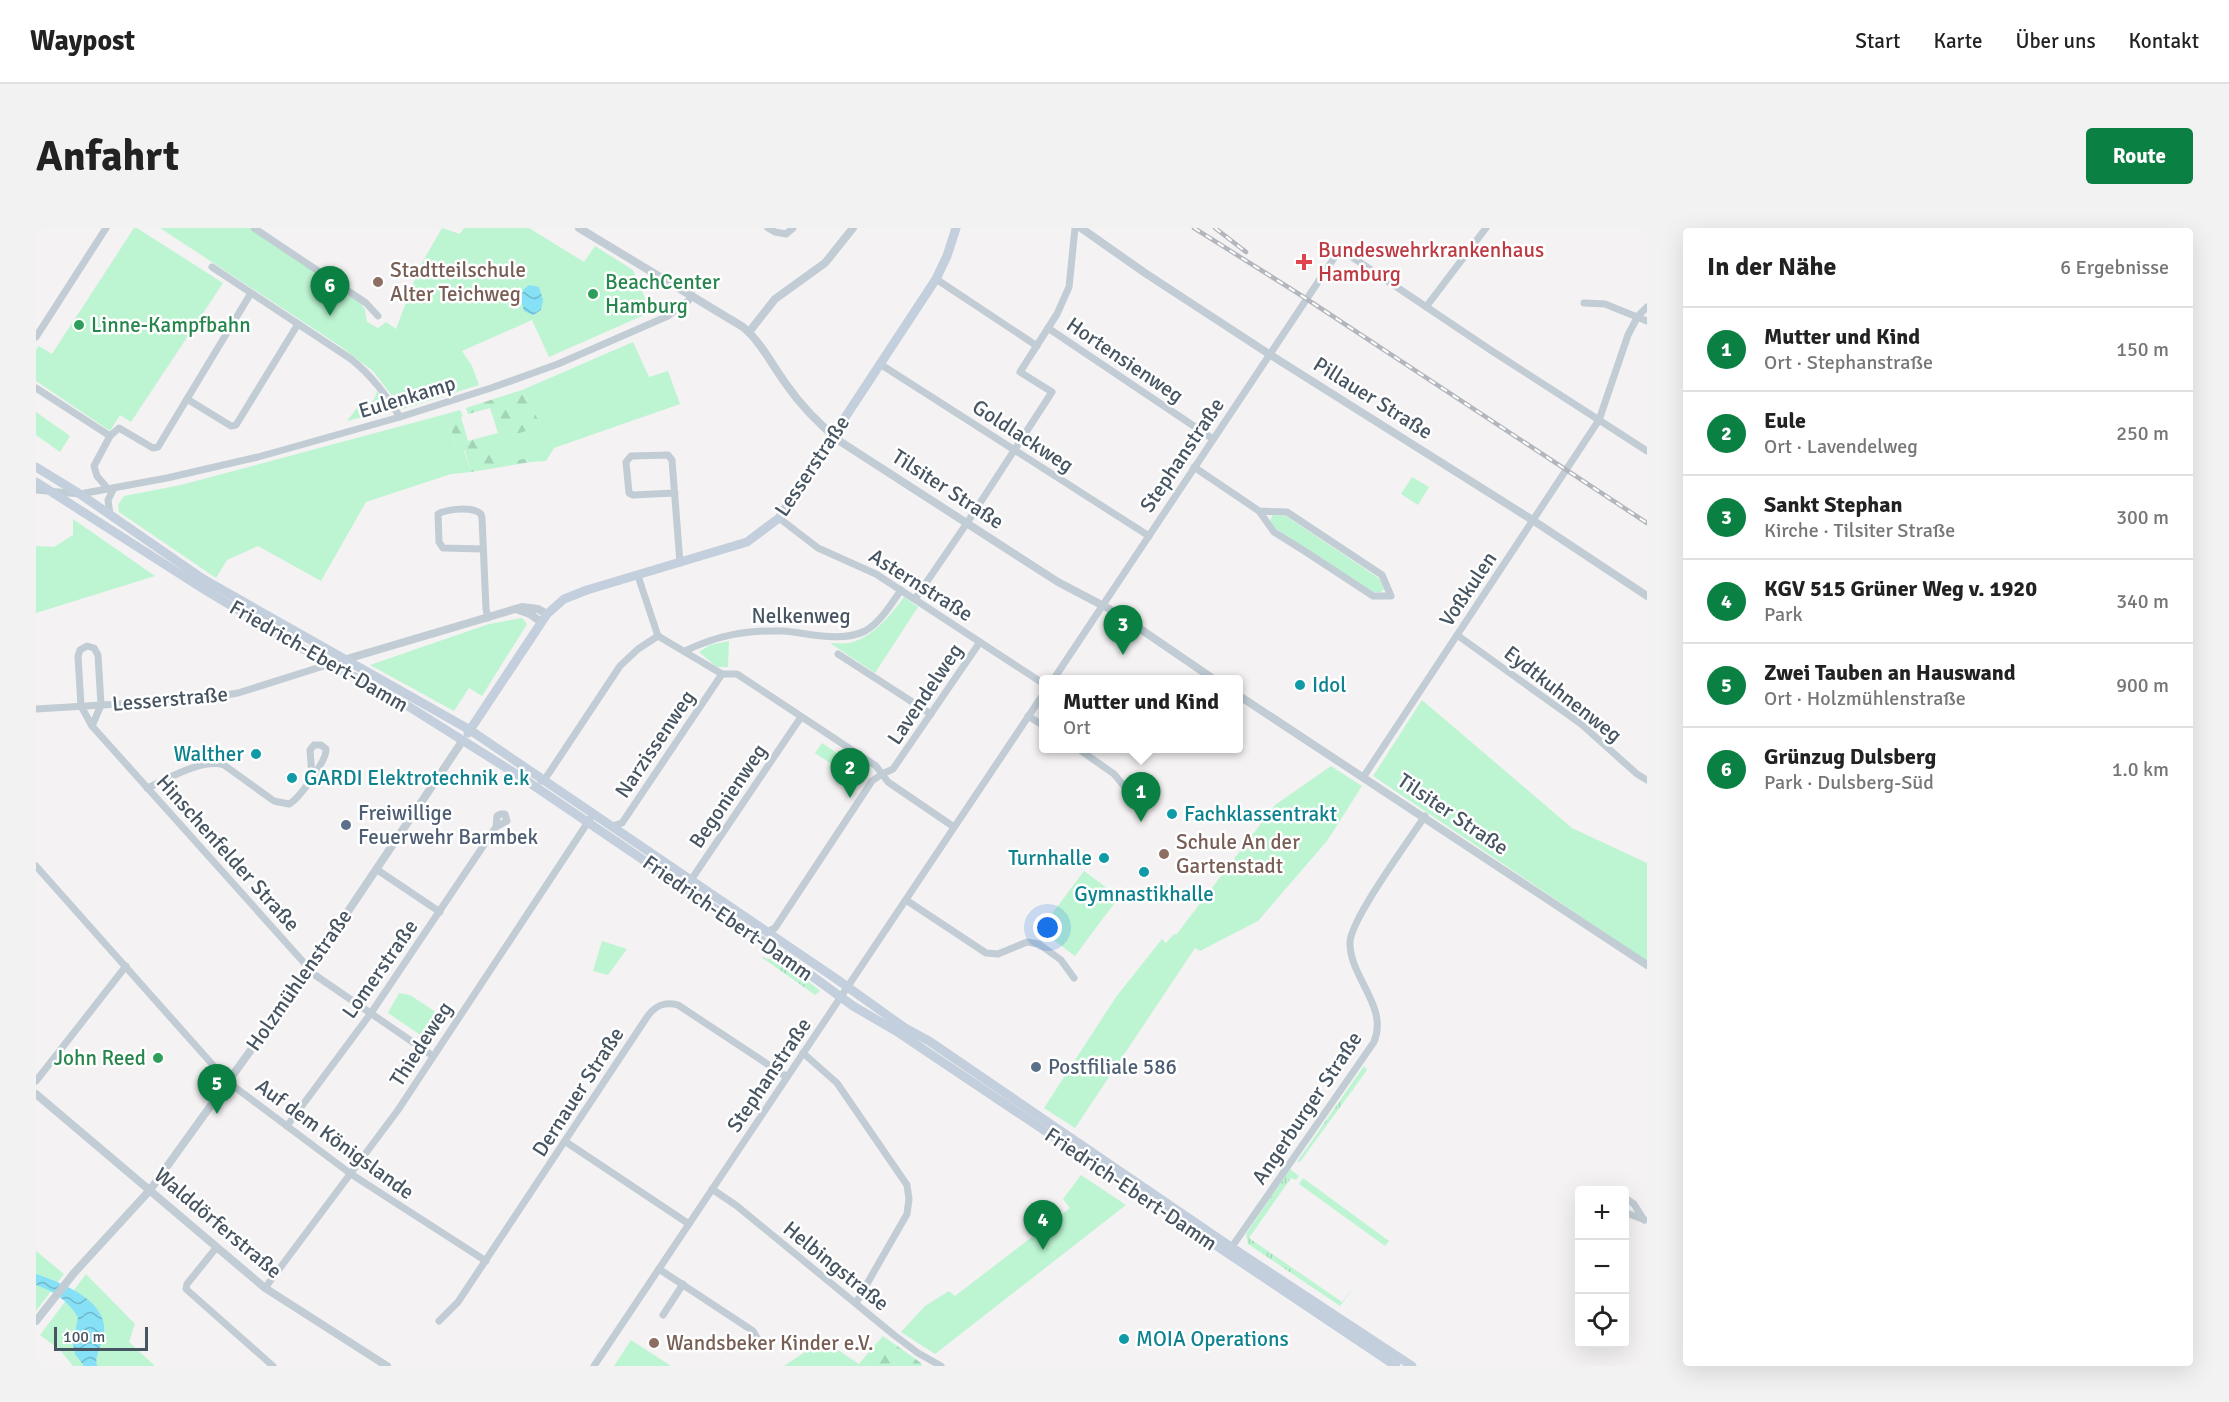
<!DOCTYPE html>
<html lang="de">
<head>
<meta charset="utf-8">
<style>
	body { margin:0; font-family:Signika,sans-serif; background:#f2f2f2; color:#222 }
	.controls { position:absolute; right:18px; bottom:18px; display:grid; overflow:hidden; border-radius:6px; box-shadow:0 6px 24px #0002 }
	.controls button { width:54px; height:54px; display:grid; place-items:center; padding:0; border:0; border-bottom:2px solid #e0e0e0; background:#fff; color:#222; font:30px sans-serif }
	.scale { position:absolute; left:18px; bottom:15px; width:94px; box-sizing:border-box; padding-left:6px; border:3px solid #475562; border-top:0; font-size:16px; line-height:21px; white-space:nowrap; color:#475562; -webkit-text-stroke:4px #fff; paint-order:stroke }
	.you { position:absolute; left:1012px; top:700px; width:21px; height:21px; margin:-15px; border:4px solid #fff; border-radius:50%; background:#1a73e8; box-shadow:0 0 0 9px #1a73e833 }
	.badge { display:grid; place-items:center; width:39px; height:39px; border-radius:50%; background:#0b8043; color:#fff; font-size:20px; font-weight:700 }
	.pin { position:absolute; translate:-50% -50px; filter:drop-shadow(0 2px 3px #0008) }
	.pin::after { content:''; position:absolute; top:32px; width:21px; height:18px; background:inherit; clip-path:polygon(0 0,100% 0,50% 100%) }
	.popup { position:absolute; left:1003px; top:447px; width:204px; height:78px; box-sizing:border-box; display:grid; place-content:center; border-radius:6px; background:#fff; filter:drop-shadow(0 2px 4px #0005); font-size:20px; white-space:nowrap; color:#767676 }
	.popup b { font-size:22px; color:#222 }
	.popup::after { content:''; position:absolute; left:50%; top:100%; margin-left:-12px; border:12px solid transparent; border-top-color:#fff }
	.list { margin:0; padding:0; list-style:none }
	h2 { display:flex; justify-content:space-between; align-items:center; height:78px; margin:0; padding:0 24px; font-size:26px }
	h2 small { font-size:20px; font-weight:400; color:#767676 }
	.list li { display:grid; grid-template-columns:39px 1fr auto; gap:18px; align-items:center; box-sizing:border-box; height:84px; padding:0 24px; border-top:2px solid #e0e0e0 }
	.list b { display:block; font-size:22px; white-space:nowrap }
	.list p { margin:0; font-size:20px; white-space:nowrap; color:#767676 }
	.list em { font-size:20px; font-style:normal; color:#767676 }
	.icon { flex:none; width:33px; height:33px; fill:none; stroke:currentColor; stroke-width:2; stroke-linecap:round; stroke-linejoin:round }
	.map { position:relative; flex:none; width:1611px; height:1138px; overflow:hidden; border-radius:6px }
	header { display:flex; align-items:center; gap:36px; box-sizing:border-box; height:84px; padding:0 30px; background:#fff; border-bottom:2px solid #e0e0e0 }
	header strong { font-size:28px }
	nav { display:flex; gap:33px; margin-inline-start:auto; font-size:21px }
	.intro { display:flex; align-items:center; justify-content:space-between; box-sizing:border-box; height:144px; padding:0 36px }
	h1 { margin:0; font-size:42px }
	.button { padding:15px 27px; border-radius:6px; background:#0b8043; color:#fff; font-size:21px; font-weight:700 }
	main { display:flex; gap:36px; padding:0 36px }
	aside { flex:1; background:#fff; border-radius:6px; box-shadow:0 6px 24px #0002 }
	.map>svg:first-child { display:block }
	.grass { fill:url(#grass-tufts) }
	.forest { fill:url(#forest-firs) }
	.green { fill:#bdf5d2 }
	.water { fill:url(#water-waves) }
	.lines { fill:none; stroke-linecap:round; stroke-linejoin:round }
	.minor { stroke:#c1ccd4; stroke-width:7 }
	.tertiary { stroke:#c1ccd4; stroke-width:8 }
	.secondary { stroke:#c3cfdc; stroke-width:9 }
	.rail-casing { stroke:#b3b7bd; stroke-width:4.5 }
	.rail { stroke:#fff; stroke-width:2; stroke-dasharray:7; stroke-linecap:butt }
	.health-dot { fill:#e0444e; stroke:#fff; stroke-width:2 }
	.education-dot { fill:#8d6e63; stroke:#fff; stroke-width:2 }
	.leisure-dot { fill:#2e9e5b; stroke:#fff; stroke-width:2 }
	.culture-dot { fill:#0f9aa8; stroke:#fff; stroke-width:2 }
	.service-dot { fill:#5c6f8a; stroke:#fff; stroke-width:2 }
	.labels { text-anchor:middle; stroke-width:5; stroke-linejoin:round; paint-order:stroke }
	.health-label { font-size:21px; fill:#be3a42; stroke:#fff; text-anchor:start }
	.education-label { font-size:21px; fill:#785e54; stroke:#fff; text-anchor:start }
	.leisure-label { font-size:21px; fill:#27864d; stroke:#fff; text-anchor:start }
	.street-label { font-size:21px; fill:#475562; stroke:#fff }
	.culture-label { font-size:21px; fill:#0d838f; stroke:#fff; text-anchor:start }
	.service-label { font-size:21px; fill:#4e5e75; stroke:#fff; text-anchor:start }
</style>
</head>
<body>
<header>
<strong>Waypost</strong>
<nav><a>Start</a><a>Karte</a><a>Über uns</a><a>Kontakt</a></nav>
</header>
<div class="intro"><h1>Anfahrt</h1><a class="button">Route</a></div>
<main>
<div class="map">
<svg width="1611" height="1138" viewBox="0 0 1611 1138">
	<defs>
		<pattern id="grass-tufts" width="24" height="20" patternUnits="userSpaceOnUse" patternTransform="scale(1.5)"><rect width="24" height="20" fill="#bdf5d2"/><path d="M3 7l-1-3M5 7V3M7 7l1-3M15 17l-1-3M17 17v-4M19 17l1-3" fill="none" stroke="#a4d4b7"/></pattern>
		<pattern id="forest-firs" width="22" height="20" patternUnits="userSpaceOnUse" patternTransform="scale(1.5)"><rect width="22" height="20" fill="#bdf5d2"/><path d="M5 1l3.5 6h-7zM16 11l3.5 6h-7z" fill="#a4d4b7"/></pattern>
		<pattern id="water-waves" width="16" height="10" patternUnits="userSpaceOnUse" patternTransform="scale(1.5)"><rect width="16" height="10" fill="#86e0f6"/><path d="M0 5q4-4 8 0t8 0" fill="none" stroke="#6fb8cb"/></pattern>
	</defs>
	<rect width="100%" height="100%" fill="#f4f2f2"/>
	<g class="grass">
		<path d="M 341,163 L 352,178 L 350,183 L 311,193 L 321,180 C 333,178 338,175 341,163 Z"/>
		<path d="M 724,728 L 731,731 L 744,730 L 784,763 L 779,767 Z"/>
		<path d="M 1328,838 L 1331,842 L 1264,934 L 1261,934 Z"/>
		<path d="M 1254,941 L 1263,948 L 1260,952 L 1255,950 L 1213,1010 L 1306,1074 L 1319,1058 L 1304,1078 L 1212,1016 L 1210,1006 Z"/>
		<path d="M 1267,950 L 1353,1013 L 1349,1018 L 1263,956 Z"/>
	</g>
	<g class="forest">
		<path d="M 486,162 L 518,220 L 510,233 L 495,234 L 435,244 L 429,222 L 422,224 L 410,186 L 424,182 L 427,188 L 425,189 L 432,213 L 462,205 L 454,180 L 432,186 L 430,180 Z"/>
		<path d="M 847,1108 L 885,1135 L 886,1138 L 821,1138 Z"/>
	</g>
	<g class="green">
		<path d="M 98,0 L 101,0 L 187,55 L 95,194 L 84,187 L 74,203 L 0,153 L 0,122 L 3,118 L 16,126 Z"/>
		<path d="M 124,0 L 213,0 L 323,73 L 329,82 L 331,94 L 342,100 L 350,94 L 360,101 L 383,40 L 406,0 L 424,6 L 428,0 L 493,0 L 548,34 L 559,18 L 597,42 L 615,84 L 513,129 L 496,92 L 426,123 L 436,138 L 443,157 L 366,181 L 337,143 L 304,118 Z"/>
		<path d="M 597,114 L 613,149 L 632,143 L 644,176 L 518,220 L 486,162 Z"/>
		<path d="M 0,184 L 34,208 L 24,224 L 0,207 Z"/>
		<path d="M 410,186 L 422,224 L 428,222 L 435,244 L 415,246 L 330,274 L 285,353 L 222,318 L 191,332 L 180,350 L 83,284 L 82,277 L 88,268 L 145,257 Z"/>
		<path d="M 501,200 L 508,215 L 505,233 L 487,231 L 477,234 L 460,234 L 454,213 Z"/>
		<path d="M 1376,249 L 1393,259 L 1382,277 L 1365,266 Z"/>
		<path d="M 1237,287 L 1250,288 L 1344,351 L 1348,361 L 1345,364 L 1336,364 L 1239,300 L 1234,292 Z"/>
		<path d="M 37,291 L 119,348 L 0,385 L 0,318 L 18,319 L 37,307 Z"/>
		<path d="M 868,369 L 882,379 L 839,445 L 794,415 C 800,415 807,416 813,415 C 836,410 855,387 868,369 Z"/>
		<path d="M 486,390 L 491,396 L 446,468 L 433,460 L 418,483 L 334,437 L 453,396 Z"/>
		<path d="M 693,413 L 692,439 L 681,439 L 663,424 L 674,417 Z"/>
		<path d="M 1386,472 L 1536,600 L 1611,635 L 1611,733 L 1337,548 Z"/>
		<path d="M 786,515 L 816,535 L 809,545 L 779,525 Z"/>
		<path d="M 1295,538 L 1326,558 L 1291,613 L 1222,693 L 1164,723 L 1159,720 L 1039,900 L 1008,880 L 1080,769 L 1126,711 L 1130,715 L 1138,706 L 1140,707 L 1239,577 Z"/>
		<path d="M 1048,643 L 1083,669 L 1039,728 L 1004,702 Z"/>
		<path d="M 566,713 L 591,721 L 572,747 L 557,743 Z"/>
		<path d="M 363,765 L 374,767 L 407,789 L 392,812 L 352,785 Z"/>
		<path d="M 1045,947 L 1090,977 L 899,1126 L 865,1104 L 889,1078 L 913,1063 L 919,1068 L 1034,980 L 1027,971 Z"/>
		<path d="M 0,1023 L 28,1046 L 0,1083 Z"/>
		<path d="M 50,1046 L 99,1096 L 93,1114 L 119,1138 L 37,1138 L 24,1122 L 4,1107 Z"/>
		<path d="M 595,1112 L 635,1138 L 578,1138 Z"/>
		<path d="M 787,1112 L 823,1136 L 821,1138 L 748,1138 Z"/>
	</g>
	<g class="water">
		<path d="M 493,57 L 503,59 L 507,72 L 505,82 L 497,87 L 488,83 L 485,72 L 487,62 Z"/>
		<path d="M 0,1046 C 26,1055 74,1073 68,1107 C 66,1118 58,1127 61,1138 L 48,1138 L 39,1126 L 37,1116 L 42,1089 C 31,1072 18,1063 0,1057 Z"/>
	</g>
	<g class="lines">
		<g class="minor">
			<path d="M 218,0 L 330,75 L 342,88"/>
			<path d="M 732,0 L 739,4 L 750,6 L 757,0"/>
			<path d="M 176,39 L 315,131 C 336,148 350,167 364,189"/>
			<path d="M 900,51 L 1001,118"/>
			<path d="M 1548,75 L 1569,76 L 1611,93"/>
			<path d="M 1390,79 L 1450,0"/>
			<path d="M 1012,100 L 1177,211"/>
			<path d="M 0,109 L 70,0"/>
			<path d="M 844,136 L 1113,308"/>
			<path d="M 0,160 L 74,208"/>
			<path d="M 151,171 L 195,198 L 200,197 L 262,96"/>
			<path d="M 1158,239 L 1223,283 L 1238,304 L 1270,324 L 1337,368 L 1355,368 L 1346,347 L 1251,284 L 1223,283"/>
			<path d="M 72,261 L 61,248 L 58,238 L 74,208 L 83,200 L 117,220 L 122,219 L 215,65"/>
			<path d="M 0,262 L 44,266 L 131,250 L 222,229 L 364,189 L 455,160 L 522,136 L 632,88 L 652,73 L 656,67"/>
			<path d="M 639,265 L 597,267 L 593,265 L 590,234 L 595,228 L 632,227 L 636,232 L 644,335"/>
			<path d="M 74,287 L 72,272 L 78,260"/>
			<path d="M 743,290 L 782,320 L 840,346 L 1008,456"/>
			<path d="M 447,321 L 407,320 L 403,314 L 402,286 C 411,281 436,278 445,286 L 446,290 L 450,381 L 452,390"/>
			<path d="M 602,348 L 622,408 L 686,446 L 701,446 L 840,538 L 852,554 L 918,599"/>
			<path d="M 879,371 L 931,295 L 1016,164 L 984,144 L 1021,86 L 1033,59 L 1039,0"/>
			<path d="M 1421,407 L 1545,496 L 1601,546 L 1611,552"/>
			<path d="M 649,423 C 682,407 710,402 747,403 C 772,405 805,415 829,403 C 844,395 855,376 865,362"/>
			<path d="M 802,426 L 895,486"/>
			<path d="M 1017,452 L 1304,21 L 1456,123 L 1611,223"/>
			<path d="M 0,481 L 165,471 L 202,465 L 294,436"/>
			<path d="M 992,488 L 1008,498"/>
			<path d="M 56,498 L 65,477 L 62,427 L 58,420 L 51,418 L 44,422 L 42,428 L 45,478 L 56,498 L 279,747 L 397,828"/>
			<path d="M 1041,520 L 1078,546 L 1088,558"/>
			<path d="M 1328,548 L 1563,192 L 1592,107 L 1602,88 L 1611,79"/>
			<path d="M 505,553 L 508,552 L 513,545 L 584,438 L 602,421 L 622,408"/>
			<path d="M 111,560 C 132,551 166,530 188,537 L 238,573 L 253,576 C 263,571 291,532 290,521 L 285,517 L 278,517 L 274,522 L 276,549"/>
			<path d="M 576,598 L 586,595 L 686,446"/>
			<path d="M 0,638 L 192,854 L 315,946 L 450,1033"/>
			<path d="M 340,641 L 404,684"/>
			<path d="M 651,653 L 655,652 L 765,489"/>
			<path d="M 870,672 L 950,725 L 962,726 L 991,714 L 1003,716 L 1025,732 L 1038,750"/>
			<path d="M 731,704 L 739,700 L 836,553 L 846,546 L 857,541 L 944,414"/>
			<path d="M 767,825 L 801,855 L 871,957 L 873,971 L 871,986 L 820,1075"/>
			<path d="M 0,853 L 90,738"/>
			<path d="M 251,898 L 335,785 L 460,599 L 461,588 L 465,586 L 469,586 L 471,593 L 460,599"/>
			<path d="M 530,914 L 653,996"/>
			<path d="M 676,961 L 701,978 L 858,1107 L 882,1125 L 905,1138"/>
			<path d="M 1588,969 L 1598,976 L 1608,992"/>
			<path d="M 1588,984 L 1609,992"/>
			<path d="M 180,1020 L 151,1056 L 150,1061 L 237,1138"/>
			<path d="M 1193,1023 L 1338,814 C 1353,778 1313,749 1314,714 C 1315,691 1373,612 1389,588"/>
			<path d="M 623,1041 L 717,1103 L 723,1113"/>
			<path d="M 229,1060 L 362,882 L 554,591"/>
			<path d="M 627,1087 L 647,1056"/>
			<path d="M 403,1093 L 422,1074 L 611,789 C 619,778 628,773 642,777 L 751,849"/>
			<path d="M 558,1138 L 1008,465"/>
		</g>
		<g class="tertiary">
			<path d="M 543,0 L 707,99 C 725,114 736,137 750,156 C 765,178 784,197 805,214 L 1022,354 L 1081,385 L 1179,452"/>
			<path d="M 1045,0 L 1109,45 L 1233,126 L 1498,293 L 1611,368"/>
			<path d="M 713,104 L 739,71 L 789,35 L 817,0"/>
			<path d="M 480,381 L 494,386 L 505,394"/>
			<path d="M 294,436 L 486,379 L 502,381 L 511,386"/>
			<path d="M 1202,467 L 1611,737"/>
			<path d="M 0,866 L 229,1060 L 351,1138"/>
			<path d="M 0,1093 L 38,1045 L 114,962 L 274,740 L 427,512"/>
		</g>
		<g class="secondary">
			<path d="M 0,239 L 44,266 L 167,351 L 434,502 L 799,750 L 869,800 L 893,813 L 1195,1019 L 1376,1138"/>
			<path d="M 0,254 L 169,362 L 279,428 L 364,473 L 485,549 L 746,726 L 817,778 L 860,803 L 1360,1138"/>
			<path d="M 432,505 L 511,386 L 528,371 L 551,362 L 711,314 L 743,290 L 900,51 L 911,28 L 920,0"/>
		</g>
		<defs>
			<g id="rail">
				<path d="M 1158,0 L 1263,66 L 1611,295"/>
				<path d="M 1179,0 L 1210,24"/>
			</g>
		</defs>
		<use href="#rail" class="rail-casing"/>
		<use href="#rail" class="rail"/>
	</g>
	<path class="health-dot" d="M1265 25h6v6h6v6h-6v6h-6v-6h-6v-6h6z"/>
	<g class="education-dot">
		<circle cx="342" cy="54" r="6"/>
		<circle cx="1128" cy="626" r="6"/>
		<circle cx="618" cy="1115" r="6"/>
	</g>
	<g class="leisure-dot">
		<circle cx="557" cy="66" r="6"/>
		<circle cx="43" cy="97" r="6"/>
		<circle cx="122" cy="830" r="6"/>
	</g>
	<g class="culture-dot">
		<circle cx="1264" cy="457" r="6"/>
		<circle cx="220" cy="526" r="6"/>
		<circle cx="256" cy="550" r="6"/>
		<circle cx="1136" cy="586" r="6"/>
		<circle cx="1068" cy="630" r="6"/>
		<circle cx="1108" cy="644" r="6"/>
		<circle cx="1088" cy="1111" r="6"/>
	</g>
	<g class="service-dot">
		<circle cx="310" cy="597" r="6"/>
		<circle cx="1000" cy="839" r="6"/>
	</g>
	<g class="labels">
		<g class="health-label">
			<text x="1282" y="29">Bundeswehrkrankenhaus<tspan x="1282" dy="24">Hamburg</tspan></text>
		</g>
		<g class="education-label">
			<text x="354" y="49">Stadtteilschule<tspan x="354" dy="24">Alter Teichweg</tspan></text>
			<text x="1140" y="621">Schule An der<tspan x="1140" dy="24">Gartenstadt</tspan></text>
			<text x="630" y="1122">Wandsbeker Kinder e.V.</text>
		</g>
		<g class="leisure-label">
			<text x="569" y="61">BeachCenter<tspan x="569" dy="24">Hamburg</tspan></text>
			<text x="55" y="104">Linne-Kampfbahn</text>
			<text x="110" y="837" text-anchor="end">John Reed</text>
		</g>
		<g class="street-label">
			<text transform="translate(1089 132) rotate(34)" y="7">Hortensienweg</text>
			<text transform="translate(371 169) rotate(-17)" y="7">Eulenkamp</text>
			<text transform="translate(1337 170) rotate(32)" y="7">Pillauer Straße</text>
			<text transform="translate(987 208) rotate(33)" y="7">Goldlackweg</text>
			<text transform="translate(1146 227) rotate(-56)" y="7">Stephanstraße</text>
			<text transform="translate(776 238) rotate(-56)" y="7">Lesserstraße</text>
			<text transform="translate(912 261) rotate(33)" y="7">Tilsiter Straße</text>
			<text transform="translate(885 357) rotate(32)" y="7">Asternstraße</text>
			<text transform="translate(1432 361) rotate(-56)" y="7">Voßkulen</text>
			<text x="765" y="395">Nelkenweg</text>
			<text transform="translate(283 428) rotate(30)" y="7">Friedrich-Ebert-Damm</text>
			<text transform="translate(889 466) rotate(-56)" y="7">Lavendelweg</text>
			<text transform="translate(1527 466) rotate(38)" y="7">Eydtkuhnenweg</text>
			<text transform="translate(134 471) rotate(-5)" y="7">Lesserstraße</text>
			<text transform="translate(619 516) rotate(-56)" y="7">Narzissenweg</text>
			<text transform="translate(692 568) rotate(-56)" y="7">Begonienweg</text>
			<text transform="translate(1417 586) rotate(34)" y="7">Tilsiter Straße</text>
			<text transform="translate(192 625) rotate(48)" y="7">Hinschenfelder Straße</text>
			<text transform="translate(692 690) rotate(35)" y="7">Friedrich-Ebert-Damm</text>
			<text transform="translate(344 741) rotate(-55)" y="7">Lomerstraße</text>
			<text transform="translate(263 752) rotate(-55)" y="7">Holzmühlenstraße</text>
			<text transform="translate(385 816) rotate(-57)" y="7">Thiedeweg</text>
			<text transform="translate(733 847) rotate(-56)" y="7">Stephanstraße</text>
			<text transform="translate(542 864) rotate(-57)" y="7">Dernauer Straße</text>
			<text transform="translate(1271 880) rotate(-56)" y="7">Angerburger Straße</text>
			<text transform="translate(299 911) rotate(36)" y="7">Auf dem Königslande</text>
			<text transform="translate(1095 961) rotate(34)" y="7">Friedrich-Ebert-Damm</text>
			<text transform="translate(182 995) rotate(40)" y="7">Walddörferstraße</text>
			<text transform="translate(800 1038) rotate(39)" y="7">Helbingstraße</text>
		</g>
		<g class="culture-label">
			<text x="1276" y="464">Idol</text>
			<text x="208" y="533" text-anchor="end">Walther</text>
			<text x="268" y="557">GARDI Elektrotechnik e.k</text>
			<text x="1148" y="593">Fachklassentrakt</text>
			<text x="1056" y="637" text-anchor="end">Turnhalle</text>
			<text x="1108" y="673" text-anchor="middle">Gymnastikhalle</text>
			<text x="1100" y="1118">MOIA Operations</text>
		</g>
		<g class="service-label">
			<text x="322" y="592">Freiwillige<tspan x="322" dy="24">Feuerwehr Barmbek</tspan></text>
			<text x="1012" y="846">Postfiliale 586</text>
		</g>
	</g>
</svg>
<div class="controls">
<button>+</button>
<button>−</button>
<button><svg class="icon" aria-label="locate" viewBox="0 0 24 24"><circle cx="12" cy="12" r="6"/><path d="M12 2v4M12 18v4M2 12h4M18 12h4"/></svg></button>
</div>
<div class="scale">100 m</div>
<div class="you"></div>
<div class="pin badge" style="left:1105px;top:594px">1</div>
<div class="popup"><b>Mutter und Kind</b>Ort</div>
<div class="pin badge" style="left:814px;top:570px">2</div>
<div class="pin badge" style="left:1087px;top:427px">3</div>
<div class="pin badge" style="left:1007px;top:1022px">4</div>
<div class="pin badge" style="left:181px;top:886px">5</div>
<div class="pin badge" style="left:294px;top:88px">6</div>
</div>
<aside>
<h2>In der Nähe<small>6 Ergebnisse</small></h2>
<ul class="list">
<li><span class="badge">1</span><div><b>Mutter und Kind</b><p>Ort · Stephanstraße</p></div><em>150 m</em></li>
<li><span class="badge">2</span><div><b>Eule</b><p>Ort · Lavendelweg</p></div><em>250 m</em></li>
<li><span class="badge">3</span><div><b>Sankt Stephan</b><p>Kirche · Tilsiter Straße</p></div><em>300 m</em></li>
<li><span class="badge">4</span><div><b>KGV 515 Grüner Weg v. 1920</b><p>Park</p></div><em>340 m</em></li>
<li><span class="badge">5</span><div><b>Zwei Tauben an Hauswand</b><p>Ort · Holzmühlenstraße</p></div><em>900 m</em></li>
<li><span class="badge">6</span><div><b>Grünzug Dulsberg</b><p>Park · Dulsberg-Süd</p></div><em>1.0 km</em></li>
</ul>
</aside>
</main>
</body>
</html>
